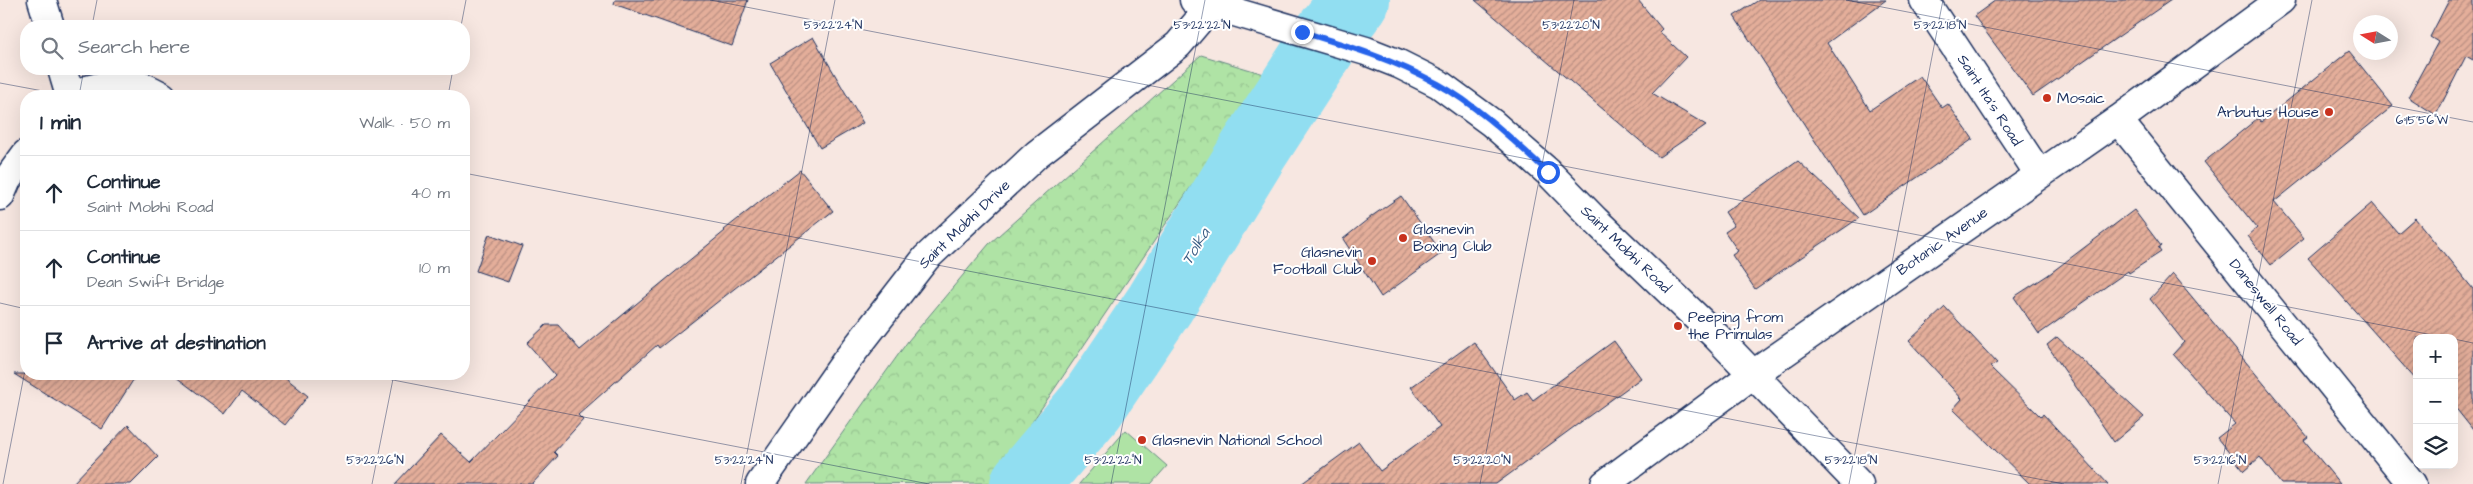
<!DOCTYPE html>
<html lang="en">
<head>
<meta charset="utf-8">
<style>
	body { margin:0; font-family:"Architects Daughter",sans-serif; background:#f2f2f3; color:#1f2937 }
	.controls { position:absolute; right:15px; bottom:15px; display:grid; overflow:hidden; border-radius:10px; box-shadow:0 5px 20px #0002 }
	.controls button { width:45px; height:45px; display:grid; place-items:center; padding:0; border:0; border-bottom:1px solid #e0e1e3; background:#fff; color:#1f2937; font:25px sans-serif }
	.compass { position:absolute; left:2353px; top:15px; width:45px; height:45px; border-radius:50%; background:#fff; box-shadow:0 5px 20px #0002; rotate:281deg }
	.stop { position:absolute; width:15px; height:15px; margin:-11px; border:4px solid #2563eb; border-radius:50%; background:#fff }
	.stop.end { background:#2563eb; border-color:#fff; box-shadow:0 1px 5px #0008 }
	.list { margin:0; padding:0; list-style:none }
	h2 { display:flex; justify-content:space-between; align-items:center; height:65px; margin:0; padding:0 20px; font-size:21px }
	h2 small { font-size:16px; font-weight:400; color:#747a83 }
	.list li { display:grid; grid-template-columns:32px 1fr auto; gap:15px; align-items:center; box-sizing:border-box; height:75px; padding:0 20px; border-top:1px solid #e0e1e3 }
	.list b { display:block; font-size:19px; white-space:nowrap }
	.list p { margin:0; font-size:16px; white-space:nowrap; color:#747a83 }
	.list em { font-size:16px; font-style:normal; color:#747a83 }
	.icon { flex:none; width:28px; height:28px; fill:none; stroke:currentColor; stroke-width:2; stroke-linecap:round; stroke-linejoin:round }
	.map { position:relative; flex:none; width:2473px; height:484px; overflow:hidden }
	.search { position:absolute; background:#fff; box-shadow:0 5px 20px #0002; left:20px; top:20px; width:450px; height:55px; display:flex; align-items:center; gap:12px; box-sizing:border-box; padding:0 18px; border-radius:20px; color:#747a83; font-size:19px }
	.panel { position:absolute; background:#fff; box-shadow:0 5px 20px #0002; left:20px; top:90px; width:450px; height:290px; border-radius:20px }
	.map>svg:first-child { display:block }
	.park { fill:url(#park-crowns); stroke:#658982 }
	.garden { fill:#afe3a5; stroke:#658982 }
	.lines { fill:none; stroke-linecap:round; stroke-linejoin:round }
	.river { stroke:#91def1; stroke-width:70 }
	.building { fill:url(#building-hatch); stroke:#1b2f5e }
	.street-casing { stroke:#1b2f5e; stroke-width:31 }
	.secondary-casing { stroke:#1b2f5e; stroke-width:31 }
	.street { stroke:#fff; stroke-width:28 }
	.secondary { stroke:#fff; stroke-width:28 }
	.route { stroke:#2563eb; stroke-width:6 }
	.ticks { fill:none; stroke:#1b2f5e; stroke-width:1; stroke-opacity:0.45 }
	.poi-dot { fill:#c8321e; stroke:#fff; stroke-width:2 }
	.labels { text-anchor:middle; stroke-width:4; stroke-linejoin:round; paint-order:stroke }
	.poi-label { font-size:15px; fill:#1b2f5e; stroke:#fff; text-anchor:start }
	.street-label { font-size:15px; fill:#1b2f5e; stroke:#fff }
	.water-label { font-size:16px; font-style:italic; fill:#385b83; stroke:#fff }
	.ticks-label { font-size:12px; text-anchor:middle; fill:#1b2f5e; stroke:#fff; stroke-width:4; stroke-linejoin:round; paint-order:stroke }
</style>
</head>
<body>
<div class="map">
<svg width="2473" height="484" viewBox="0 0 2473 484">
	<defs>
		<pattern id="park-crowns" width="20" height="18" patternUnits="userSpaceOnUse" patternTransform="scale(1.25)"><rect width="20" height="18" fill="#afe3a5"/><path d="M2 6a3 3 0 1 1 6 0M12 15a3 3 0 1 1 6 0" fill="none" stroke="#96c390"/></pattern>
		<pattern id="building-hatch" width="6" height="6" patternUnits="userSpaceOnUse" patternTransform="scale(1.25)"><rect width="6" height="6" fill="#e4ae9a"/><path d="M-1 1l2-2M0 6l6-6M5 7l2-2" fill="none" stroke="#b88e81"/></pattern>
	</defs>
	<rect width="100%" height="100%" fill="#f7e7e1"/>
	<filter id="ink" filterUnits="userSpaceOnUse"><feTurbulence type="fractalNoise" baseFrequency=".02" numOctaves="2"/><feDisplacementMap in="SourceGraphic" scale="10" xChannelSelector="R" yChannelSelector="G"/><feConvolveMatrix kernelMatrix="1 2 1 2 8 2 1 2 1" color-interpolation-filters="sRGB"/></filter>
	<g filter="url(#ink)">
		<path class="park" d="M 1201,55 L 1274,77 L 1190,188 L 991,483 L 806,484 L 908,341 L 989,244 Z"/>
		<path class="garden" d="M 1126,430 L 1167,466 L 1151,484 L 1079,484 Z"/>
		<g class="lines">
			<path class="river" d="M 1025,484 L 1091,406 L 1160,304 L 1254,150 L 1328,36 L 1355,0"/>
		</g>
		<g class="building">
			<path d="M 615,0 L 748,0 L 732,46 L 614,4 Z"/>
			<path d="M 1475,0 L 1638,0 L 1662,29 L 1659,32 L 1686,57 L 1652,93 L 1706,125 L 1659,157 Z"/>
			<path d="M 1759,0 L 1886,0 L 1827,43 L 1870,110 L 1920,76 L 1942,108 L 1948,104 L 1973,139 L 1863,215 L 1734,16 Z"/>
			<path d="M 1996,0 L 2171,0 L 2033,96 L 1974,16 Z"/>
			<path d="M 2449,0 L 2473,0 L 2473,60 L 2466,56 L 2436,115 L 2408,97 L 2438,42 L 2430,37 Z"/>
			<path d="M 813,37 L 863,123 L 820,148 L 770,63 Z"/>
			<path d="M 2349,51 L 2393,106 L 2274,202 L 2304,238 L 2271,265 L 2248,236 L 2257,228 L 2204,162 L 2258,118 L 2261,122 Z"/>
			<path d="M 1798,161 L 1859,218 L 1755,289 L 1732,255 L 1738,251 L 1725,232 L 1734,226 L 1725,212 Z"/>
			<path d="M 800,170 L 833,211 L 659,348 L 657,345 L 578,415 L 583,420 L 554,452 L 558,456 L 532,484 L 395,484 L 441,435 L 471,462 L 555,375 L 527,343 L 546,325 L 558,325 L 580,350 L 725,231 L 724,230 Z"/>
			<path d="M 1401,196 L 1442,253 L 1381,297 L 1343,239 L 1372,216 Z"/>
			<path d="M 2372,203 L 2398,233 L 2415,218 L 2473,289 L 2473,430 L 2454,406 L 2454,338 L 2417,338 L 2417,381 L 2308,258 Z"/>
			<path d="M 2134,210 L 2161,246 L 2158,248 L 2161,252 L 2129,273 L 2128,271 L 2039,334 L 2014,297 L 2048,275 Z"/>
			<path d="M 489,234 L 522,246 L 508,282 L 476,271 Z"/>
			<path d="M 2173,274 L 2308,437 L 2304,440 L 2340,484 L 2281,484 L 2260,457 L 2244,471 L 2217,438 L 2235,424 L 2173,354 L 2184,342 L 2150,299 Z"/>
			<path d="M 1945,307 L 1997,363 L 1990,367 L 2041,417 L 2043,414 L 2108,484 L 2030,484 L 1953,409 L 1962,399 L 1909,341 Z"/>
			<path d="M 2057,337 L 2144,417 L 2114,442 L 2047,345 Z"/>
			<path d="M 1614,341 L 1641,378 L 1496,484 L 1301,484 L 1359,442 L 1380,471 L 1440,427 L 1411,387 L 1474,342 L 1515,400 L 1527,392 L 1533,400 Z"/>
			<path d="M 14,374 L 137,374 L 102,429 Z"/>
			<path d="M 172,374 L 281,374 L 308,396 L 285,425 L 242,391 L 225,414 Z"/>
			<path d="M 128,425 L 158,457 L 131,484 L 72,484 Z"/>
		</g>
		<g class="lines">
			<defs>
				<g id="street">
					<path d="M 42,0 L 50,26"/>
					<path d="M 1924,0 L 2039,174"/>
					<path d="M 62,69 L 70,96"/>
					<path d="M 69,96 C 90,88 118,81 140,86 C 148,88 156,93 162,96"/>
					<path d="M 2118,120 L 2412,484"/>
					<path d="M 0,196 L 7,180 L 26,154"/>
					<path d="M 760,484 L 846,361 L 926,258 L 1037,154 L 1178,45 L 1212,5"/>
				</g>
				<g id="secondary">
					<path d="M 1194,0 L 1366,51 L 1399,64 L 1439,84 L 1492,123 L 1548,172 L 1595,220 L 1716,336 L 1859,484"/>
					<path d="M 1605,484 L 1752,375 L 2118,120 L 2281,0"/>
				</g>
			</defs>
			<use href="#street" class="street-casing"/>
			<use href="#secondary" class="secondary-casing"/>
			<use href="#street" class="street"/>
			<use href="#secondary" class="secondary"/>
		</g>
	</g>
	<g class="lines" filter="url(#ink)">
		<path class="route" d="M 1302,32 C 1349,46 1394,60 1438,84 C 1478,106 1514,141 1548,172"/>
	</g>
	<path class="ticks" d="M 710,0 L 2448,338M 1846,0 L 2473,122M 92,26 L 97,0M 461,26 L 466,0M 0,83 L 70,96M 79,96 L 84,69M 448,96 L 453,69M 464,173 L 2064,484M 0,303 L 26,309M 2454,339 L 2473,343M 362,374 L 929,484M 3,484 L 26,365M 372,484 L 394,374M 741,484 L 835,0M 1111,484 L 1205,0M 1480,484 L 1574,0M 1849,484 L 1943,0M 2218,484 L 2312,0"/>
	<g class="poi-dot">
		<circle cx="2047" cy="98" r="5"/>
		<circle cx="2329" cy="112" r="5"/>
		<circle cx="1403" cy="238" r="5"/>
		<circle cx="1372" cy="261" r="5"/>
		<circle cx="1678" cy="326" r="5"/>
		<circle cx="1142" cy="440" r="5"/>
	</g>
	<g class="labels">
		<g class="poi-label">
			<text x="2057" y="103">Mosaic</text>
			<text x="2319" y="117" text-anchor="end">Arbutus House</text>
			<text x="1413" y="234">Glasnevin<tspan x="1413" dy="17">Boxing Club</tspan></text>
			<text x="1362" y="257" text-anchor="end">Glasnevin<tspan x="1362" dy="17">Football Club</tspan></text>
			<text x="1688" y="322">Peeping from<tspan x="1688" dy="17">the Primulas</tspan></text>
			<text x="1152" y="445">Glasnevin National School</text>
		</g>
		<g class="street-label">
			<text transform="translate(1990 100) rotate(57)" y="5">Saint Ita's Road</text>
			<text transform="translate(964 224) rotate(-44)" y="5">Saint Mobhi Drive</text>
			<text transform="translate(1942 241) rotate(-35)" y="5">Botanic Avenue</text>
			<text transform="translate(1626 249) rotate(44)" y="5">Saint Mobhi Road</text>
			<text transform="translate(2266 302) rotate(51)" y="5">Daneswell Road</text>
		</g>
		<g class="water-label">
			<text transform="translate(1195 246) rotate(-59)" y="6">Tolka</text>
		</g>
	</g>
	<g class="ticks-label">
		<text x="833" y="29">53°22'24"N</text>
		<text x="1202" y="29">53°22'22"N</text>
		<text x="1571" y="29">53°22'20"N</text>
		<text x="1940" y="29">53°22'18"N</text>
		<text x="2422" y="124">6°15'56"W</text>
		<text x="375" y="464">53°22'26"N</text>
		<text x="744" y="464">53°22'24"N</text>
		<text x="1113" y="464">53°22'22"N</text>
		<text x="1482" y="464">53°22'20"N</text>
		<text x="1851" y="464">53°22'18"N</text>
		<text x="2220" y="464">53°22'16"N</text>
	</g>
</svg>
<div class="controls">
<button>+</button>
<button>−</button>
<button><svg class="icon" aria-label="layers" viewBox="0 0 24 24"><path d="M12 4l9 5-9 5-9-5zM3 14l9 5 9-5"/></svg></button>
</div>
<svg class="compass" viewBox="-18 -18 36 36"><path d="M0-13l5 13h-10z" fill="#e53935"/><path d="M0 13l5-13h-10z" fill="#747a83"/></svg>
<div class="stop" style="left:1548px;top:172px"></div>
<div class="stop end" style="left:1302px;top:32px"></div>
<div class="search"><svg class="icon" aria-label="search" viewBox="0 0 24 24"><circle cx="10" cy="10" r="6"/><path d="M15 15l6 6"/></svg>Search here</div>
<section class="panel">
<h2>1 min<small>Walk · 50 m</small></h2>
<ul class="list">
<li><svg class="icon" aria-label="ahead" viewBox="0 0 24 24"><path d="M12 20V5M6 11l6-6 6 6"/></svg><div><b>Continue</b><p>Saint Mobhi Road</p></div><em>40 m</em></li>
<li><svg class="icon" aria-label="ahead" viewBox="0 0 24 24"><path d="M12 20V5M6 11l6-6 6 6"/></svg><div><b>Continue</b><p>Dean Swift Bridge</p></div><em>10 m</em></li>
<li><svg class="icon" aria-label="arrive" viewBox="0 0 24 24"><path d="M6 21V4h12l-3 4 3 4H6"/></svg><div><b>Arrive at destination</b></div></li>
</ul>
</section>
</div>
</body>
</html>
